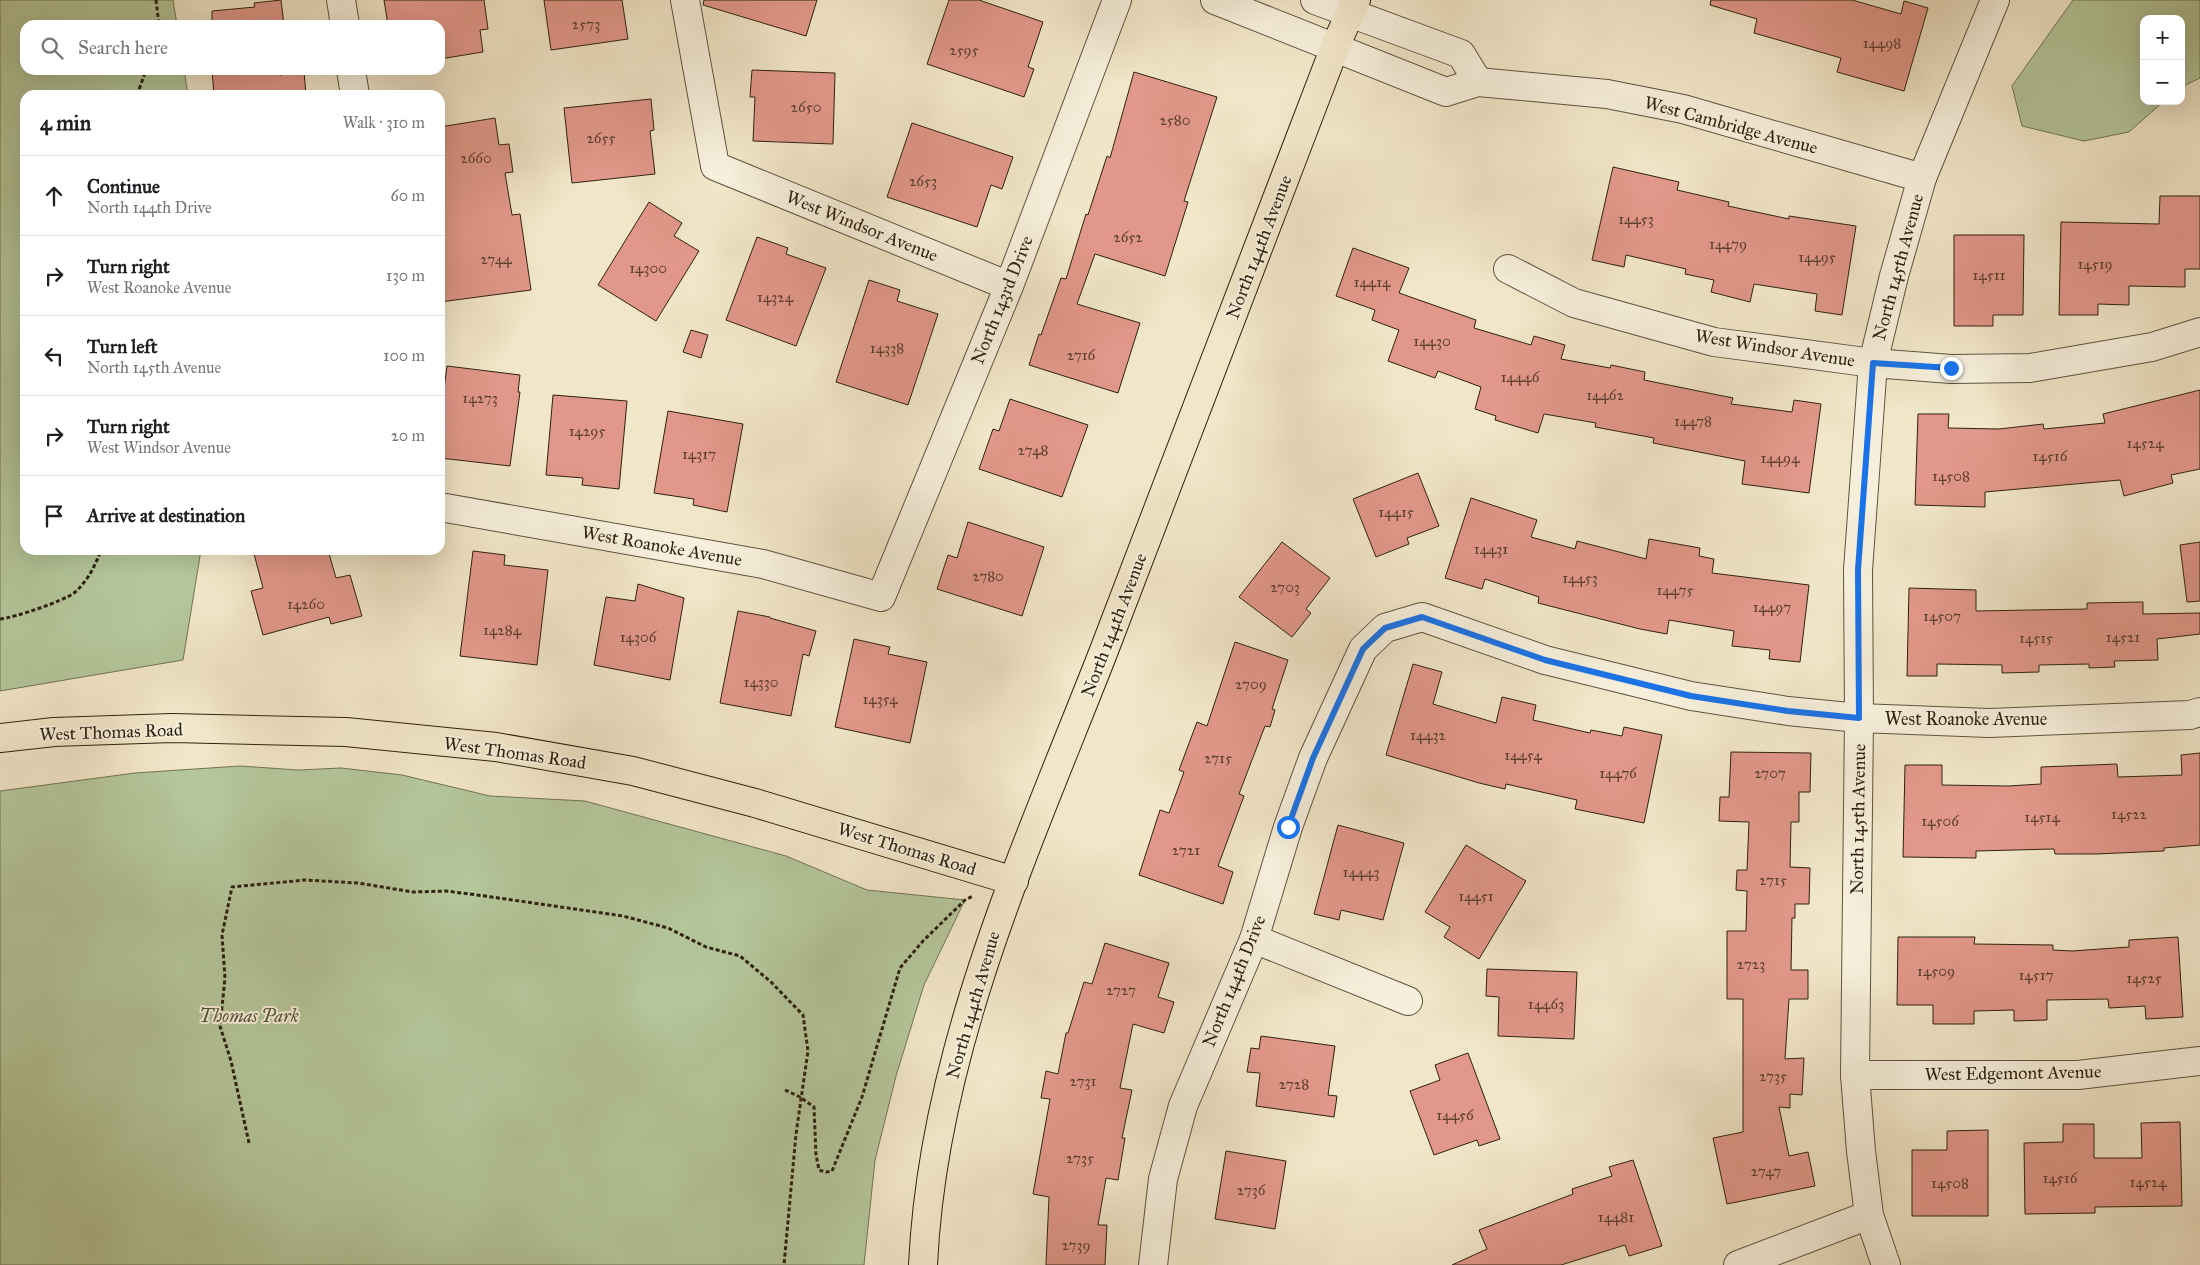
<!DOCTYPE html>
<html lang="en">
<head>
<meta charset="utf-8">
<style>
	body { margin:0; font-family:"IM FELL Great Primer",serif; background:#f2f2f2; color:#202124 }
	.controls { position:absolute; right:15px; top:15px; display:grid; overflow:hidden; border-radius:10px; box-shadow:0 5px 20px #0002 }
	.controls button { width:45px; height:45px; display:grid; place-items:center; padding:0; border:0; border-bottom:1px solid #e0e0e0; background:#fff; color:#202124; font:25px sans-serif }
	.stop { position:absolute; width:15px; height:15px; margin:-11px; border:4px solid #1a73e8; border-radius:50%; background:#fff }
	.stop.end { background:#1a73e8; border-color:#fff; box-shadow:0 1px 5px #0008 }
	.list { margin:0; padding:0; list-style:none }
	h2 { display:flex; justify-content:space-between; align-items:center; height:65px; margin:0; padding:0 20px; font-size:21px }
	h2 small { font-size:16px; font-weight:400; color:#757577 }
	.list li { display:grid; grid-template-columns:32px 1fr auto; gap:15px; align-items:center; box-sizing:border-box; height:80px; padding:0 20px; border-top:1px solid #e0e0e0 }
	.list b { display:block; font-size:19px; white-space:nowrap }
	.list p { margin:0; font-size:16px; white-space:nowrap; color:#757577 }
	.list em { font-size:16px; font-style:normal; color:#757577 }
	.icon { flex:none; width:28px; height:28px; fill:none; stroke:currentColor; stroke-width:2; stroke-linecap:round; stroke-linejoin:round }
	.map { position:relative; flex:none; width:2200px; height:1265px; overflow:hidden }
	.search { position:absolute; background:#fff; box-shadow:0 5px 20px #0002; left:20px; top:20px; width:425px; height:55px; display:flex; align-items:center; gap:12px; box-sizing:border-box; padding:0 18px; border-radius:15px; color:#757577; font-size:19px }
	.panel { position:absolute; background:#fff; box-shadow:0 5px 20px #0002; left:20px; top:90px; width:425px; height:465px; border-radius:15px }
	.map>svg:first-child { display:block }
	.green { fill:#b4c69a; stroke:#717456 }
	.building { fill:#e19789; stroke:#2e2211 }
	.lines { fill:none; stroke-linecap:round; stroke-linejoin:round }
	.minor-casing { stroke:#5f533f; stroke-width:30 }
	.major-casing { stroke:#2e2211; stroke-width:30 }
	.path { stroke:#2e2211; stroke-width:3; stroke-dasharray:4 2.5; stroke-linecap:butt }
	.minor { stroke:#f6efdb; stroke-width:28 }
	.major { stroke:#f1e6c8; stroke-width:28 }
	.route { stroke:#1a73e8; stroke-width:6 }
	.labels { text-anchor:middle; stroke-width:4; stroke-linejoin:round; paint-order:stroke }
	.number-label { font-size:15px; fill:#5b3f2f }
	.street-label { font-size:18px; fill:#2e2211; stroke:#f6efdb }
	.park-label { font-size:18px; font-style:italic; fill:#56533a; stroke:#f6efdb }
</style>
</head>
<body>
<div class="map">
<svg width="2200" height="1265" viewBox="0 0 2200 1265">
	<rect width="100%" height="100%" fill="#f1e6c8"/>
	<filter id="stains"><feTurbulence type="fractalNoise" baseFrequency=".004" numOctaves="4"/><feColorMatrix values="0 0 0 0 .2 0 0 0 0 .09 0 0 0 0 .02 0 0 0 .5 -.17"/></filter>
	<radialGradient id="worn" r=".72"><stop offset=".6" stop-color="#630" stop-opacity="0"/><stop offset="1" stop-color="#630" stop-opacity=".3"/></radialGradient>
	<g class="green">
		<path d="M 0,0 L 173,0 L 177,25 L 25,25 L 25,70 L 184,70 L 188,95 L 25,95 L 25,550 L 201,550 L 183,660 L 0,691 Z"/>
		<path d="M 2073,0 L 2200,0 L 2200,78 L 2181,87 L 2181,19 L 2144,19 L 2144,101 L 2164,101 L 2129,132 L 2084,141 L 2022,126 L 2012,86 Z"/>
		<path d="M 240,766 L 298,770 L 341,768 L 402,775 L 490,796 L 585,801 L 786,856 L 867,890 L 965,900 L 924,985 L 896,1076 L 875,1160 L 864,1265 L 0,1265 L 0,791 L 135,773 Z"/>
	</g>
	<g class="building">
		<path d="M 281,0 L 284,25 L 212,25 L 212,11 L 255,7 L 254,3 Z"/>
		<path d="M 384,0 L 484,0 L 488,29 L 480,30 L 483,52 L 440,59 L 440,25 L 411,25 L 410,22 L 388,25 Z"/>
		<path d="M 544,0 L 622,0 L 628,39 L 551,50 Z"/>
		<path d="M 704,0 L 817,0 L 806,36 L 703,5 Z"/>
		<path d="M 949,0 L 979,0 L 1043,22 L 1028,67 L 1034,69 L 1024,97 L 927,64 Z"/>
		<path d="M 1711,0 L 1852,0 L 1901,14 L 1904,1 L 1928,8 L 1904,91 L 1837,72 L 1841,58 L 1754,33 L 1757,19 L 1710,5 Z"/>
		<path d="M 212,70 L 280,70 L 280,75 L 304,72 L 306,95 L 214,95 Z"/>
		<path d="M 752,70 L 835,73 L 833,144 L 753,141 L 755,97 L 750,97 Z"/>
		<path d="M 1134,72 L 1217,97 L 1184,201 L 1188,202 L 1165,276 L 1095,254 L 1077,304 L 1140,323 L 1118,393 L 1029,365 L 1039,334 L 1041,335 L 1061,278 L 1066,279 L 1086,214 L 1088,215 L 1107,156 L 1110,158 Z"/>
		<path d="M 651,99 L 654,130 L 650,131 L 655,174 L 572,183 L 564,108 Z"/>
		<path d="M 495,118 L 499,145 L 509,144 L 513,172 L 505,173 L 512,215 L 520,214 L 531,290 L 440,302 L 440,127 Z"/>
		<path d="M 912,123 L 1013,157 L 1002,189 L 991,185 L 977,227 L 887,197 Z"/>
		<path d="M 1613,167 L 1679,182 L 1677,190 L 1729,202 L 1728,206 L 1789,219 L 1789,216 L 1856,226 L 1842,315 L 1815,311 L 1817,294 L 1754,284 L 1750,302 L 1711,292 L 1714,280 L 1685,274 L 1686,269 L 1626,255 L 1624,267 L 1592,260 Z"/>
		<path d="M 2160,196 L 2200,196 L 2200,269 L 2185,269 L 2185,287 L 2129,286 L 2129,305 L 2098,304 L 2098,315 L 2059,315 L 2061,222 L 2159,224 Z"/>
		<path d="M 649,202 L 682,223 L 674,236 L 699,251 L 656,321 L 598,285 Z"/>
		<path d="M 1954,235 L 2024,235 L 2023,315 L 1993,315 L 1993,326 L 1954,326 Z"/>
		<path d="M 757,237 L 788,248 L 786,254 L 826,268 L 796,346 L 726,320 Z"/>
		<path d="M 1353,248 L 1409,268 L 1399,293 L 1476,320 L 1474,328 L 1531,345 L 1534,336 L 1565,345 L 1561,359 L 1610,368 L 1611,365 L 1645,372 L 1644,380 L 1733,398 L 1731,404 L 1792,412 L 1794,400 L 1821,404 L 1809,493 L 1742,484 L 1745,461 L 1653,443 L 1654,438 L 1595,427 L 1596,423 L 1544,414 L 1538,433 L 1495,420 L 1496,416 L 1475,409 L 1481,387 L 1438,371 L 1435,378 L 1388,361 L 1399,330 L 1372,320 L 1375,310 L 1336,296 Z"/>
		<path d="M 869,280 L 900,290 L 897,301 L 938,314 L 908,405 L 836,382 Z"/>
		<path d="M 691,330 L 708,335 L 701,358 L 683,352 Z"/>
		<path d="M 447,366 L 520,375 L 518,392 L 520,392 L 510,466 L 440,458 L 440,420 Z"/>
		<path d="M 2200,390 L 2200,469 L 2171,475 L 2173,483 L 2124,496 L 2120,480 L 1985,492 L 1985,507 L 1915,505 L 1918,414 L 1949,414 L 1948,428 L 1999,429 L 2043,424 L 2044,429 L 2105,423 L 2103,414 Z"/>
		<path d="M 553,395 L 627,401 L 619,489 L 582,485 L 583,478 L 546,475 Z"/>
		<path d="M 1010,399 L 1088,425 L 1062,497 L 979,469 L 993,429 L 999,431 Z"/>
		<path d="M 668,411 L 743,424 L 727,512 L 693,505 L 694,499 L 654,493 Z"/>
		<path d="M 1418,473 L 1439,526 L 1407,538 L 1409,544 L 1376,557 L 1353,499 Z"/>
		<path d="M 1471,498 L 1537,520 L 1531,537 L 1575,549 L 1577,541 L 1646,559 L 1649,539 L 1700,548 L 1699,556 L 1714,559 L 1712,573 L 1809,585 L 1800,662 L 1769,659 L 1770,650 L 1732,646 L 1734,631 L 1669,620 L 1667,634 L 1640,629 L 1538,603 L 1539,597 L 1485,579 L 1482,589 L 1445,578 Z"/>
		<path d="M 968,522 L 1044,547 L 1022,616 L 937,589 L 948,555 L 957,558 Z"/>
		<path d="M 1282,542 L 1330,578 L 1306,609 L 1311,613 L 1292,637 L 1239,597 Z"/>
		<path d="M 2200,542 L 2200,601 L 2187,602 L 2180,545 Z"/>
		<path d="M 253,550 L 328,550 L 336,578 L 350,575 L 362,616 L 331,624 L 329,617 L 263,635 L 251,591 L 263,588 Z"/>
		<path d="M 473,551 L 505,555 L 504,565 L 548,570 L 537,665 L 460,656 Z"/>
		<path d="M 638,584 L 684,598 L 670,680 L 594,665 L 606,597 L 635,601 Z"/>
		<path d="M 1909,588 L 1976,590 L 1976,611 L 2087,609 L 2087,603 L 2143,602 L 2143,614 L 2200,613 L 2200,634 L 2157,639 L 2158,660 L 2114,661 L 2115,667 L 2089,668 L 2089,664 L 2039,665 L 2039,672 L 2002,673 L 2002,665 L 1937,664 L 1937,676 L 1907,676 Z"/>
		<path d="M 738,611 L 770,617 L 770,618 L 816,631 L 809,656 L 803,654 L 791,716 L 720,703 Z"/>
		<path d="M 854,639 L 890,647 L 888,654 L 927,662 L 910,743 L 835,727 Z"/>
		<path d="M 1235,642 L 1288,660 L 1272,709 L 1275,710 L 1270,727 L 1265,726 L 1239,794 L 1244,796 L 1218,866 L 1233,872 L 1223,904 L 1139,875 L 1160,810 L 1169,813 L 1184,772 L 1179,770 L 1197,722 L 1207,726 Z"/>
		<path d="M 1413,664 L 1442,672 L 1433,704 L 1496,723 L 1502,697 L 1536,705 L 1533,720 L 1590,733 L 1591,730 L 1622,736 L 1624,727 L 1662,735 L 1644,823 L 1575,809 L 1577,800 L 1506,784 L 1505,789 L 1479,783 L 1386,755 Z"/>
		<path d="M 1731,752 L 1811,753 L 1810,792 L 1799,792 L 1799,822 L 1791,822 L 1790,867 L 1810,868 L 1809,904 L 1795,904 L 1795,918 L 1792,918 L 1791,970 L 1808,970 L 1808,999 L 1789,999 L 1785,1059 L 1804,1058 L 1802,1095 L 1790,1094 L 1790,1108 L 1779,1107 L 1789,1156 L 1808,1152 L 1815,1186 L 1727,1204 L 1713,1138 L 1743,1132 L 1743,999 L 1727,999 L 1727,931 L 1746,931 L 1747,891 L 1736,890 L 1737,870 L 1747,870 L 1749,822 L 1719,821 L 1720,797 L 1729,797 Z"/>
		<path d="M 2200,753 L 2200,845 L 2164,848 L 2164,851 L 2096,854 L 2055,854 L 2054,849 L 1976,851 L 1976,858 L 1903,857 L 1905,765 L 1942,765 L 1942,785 L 2008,786 L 2041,784 L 2041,767 L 2117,764 L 2118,777 L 2182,775 L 2181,755 Z"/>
		<path d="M 1338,825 L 1404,843 L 1383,920 L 1341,910 L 1339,920 L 1314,914 Z"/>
		<path d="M 1466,845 L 1526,881 L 1479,959 L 1444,937 L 1450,927 L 1425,912 Z"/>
		<path d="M 1898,937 L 1975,937 L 1974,944 L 2053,945 L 2053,950 L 2072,951 L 2129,947 L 2129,940 L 2178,937 L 2183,1017 L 2146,1019 L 2145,1006 L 2109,1008 L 2108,999 L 2047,1000 L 2047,1020 L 2014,1021 L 2014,1010 L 1974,1011 L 1974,1024 L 1933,1024 L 1933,1005 L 1897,1005 Z"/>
		<path d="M 1105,943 L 1169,963 L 1158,997 L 1174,1002 L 1164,1033 L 1133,1024 L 1120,1088 L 1132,1090 L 1122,1138 L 1125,1138 L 1118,1180 L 1106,1178 L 1098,1225 L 1107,1225 L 1105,1265 L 1046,1265 L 1049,1197 L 1033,1194 L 1050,1099 L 1041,1098 L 1046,1071 L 1058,1074 L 1066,1033 L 1068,1033 L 1084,982 L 1092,984 Z"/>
		<path d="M 1487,969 L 1577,972 L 1574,1039 L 1498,1036 L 1499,997 L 1486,996 Z"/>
		<path d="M 1261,1036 L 1335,1046 L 1328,1095 L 1337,1096 L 1334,1117 L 1256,1106 L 1260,1073 L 1247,1072 L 1251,1048 L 1259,1049 Z"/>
		<path d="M 1468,1053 L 1500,1139 L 1479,1146 L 1477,1140 L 1434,1155 L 1410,1091 L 1440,1080 L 1435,1065 Z"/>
		<path d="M 2180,1122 L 2182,1206 L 2095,1207 L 2095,1213 L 2025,1214 L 2024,1143 L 2063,1142 L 2063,1124 L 2094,1124 L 2094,1158 L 2142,1158 L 2141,1123 Z"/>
		<path d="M 1988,1130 L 1988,1216 L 1912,1216 L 1912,1150 L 1947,1150 L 1947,1131 Z"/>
		<path d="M 1226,1151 L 1286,1161 L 1275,1229 L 1215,1219 Z"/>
		<path d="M 1633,1160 L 1662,1246 L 1629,1256 L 1625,1245 L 1561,1265 L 1452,1265 L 1487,1249 L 1479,1230 L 1573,1194 L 1572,1189 L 1612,1176 L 1609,1167 Z"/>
	</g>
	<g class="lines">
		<defs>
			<g id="minor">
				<path d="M 341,0 L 345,25"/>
				<path d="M 685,0 L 715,166 L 1009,286"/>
				<path d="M 1215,0 L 1446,92 L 1478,82 L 1607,94 L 1683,109 L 1922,178"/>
				<path d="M 1315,0 L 1461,54 L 1478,82"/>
				<path d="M 351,70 L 355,95"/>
				<path d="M 1508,269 L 1574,303 L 1714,342 L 1873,363 L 1951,369 L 2030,368 L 2152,347 L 2200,332"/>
				<path d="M 440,507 L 763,564 L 881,597 L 1009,286 L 1117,0"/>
				<path d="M 1254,939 L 1408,1001"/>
				<path d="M 1855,1075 L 2078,1075 L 2200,1061"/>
				<path d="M 1153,1265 L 1163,1179 L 1183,1106 L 1254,939 L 1288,827 L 1313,758 L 1363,649 L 1385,628 L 1422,617 L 1545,660 L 1691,696 L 1788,711 L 1859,718 L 1989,723 L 2190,715 L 2200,712"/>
				<path d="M 1738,1265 L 1869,1215"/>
				<path d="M 1886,1265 L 1869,1215 L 1861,1151 L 1855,1075 L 1859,718 L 1858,570 L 1873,363 L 1894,276 L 1922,178 L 1995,0"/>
			</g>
			<g id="major">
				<path d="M 0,738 L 54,732 L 172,728 L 346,732 L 496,747 L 633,771 L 755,803 L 1014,881"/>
				<path d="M 923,1265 C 933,1049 1026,850 1103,653 C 1182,451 1259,249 1335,47 L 1356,0"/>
			</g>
		</defs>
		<use href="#minor" class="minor-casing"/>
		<use href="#major" class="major-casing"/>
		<g class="path">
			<path d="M 156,0 L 159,25"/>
			<path d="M 137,95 L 146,70"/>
			<path d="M 0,619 C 13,618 64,601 74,593 C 88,581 95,566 101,550"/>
			<path d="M 785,1090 L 800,1097 L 814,1107 L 816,1155 L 819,1170 L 826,1172 L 832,1171 L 862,1097 L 900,968 L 923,941 L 965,900 L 973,896"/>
			<path d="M 249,1143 L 231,1061 L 220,1026 L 225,978 L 222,935 L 232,887 L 305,880 L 358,883 L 413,892 L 446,891 L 485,896 L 623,916 L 668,928 L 706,947 L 740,956 L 771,982 L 803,1015 L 808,1051 L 796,1134 L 784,1265"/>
		</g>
		<use href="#minor" class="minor"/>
		<use href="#major" class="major"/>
	</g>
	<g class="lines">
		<path class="route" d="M 1288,827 L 1313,758 L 1363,649 L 1385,628 L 1422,617 L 1545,660 L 1691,696 L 1788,711 L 1859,718 L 1858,570 L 1873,363 L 1951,368"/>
	</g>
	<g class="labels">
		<g class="number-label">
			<text x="586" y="29">2573</text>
			<text x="1882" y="48">14498</text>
			<text x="964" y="55">2595</text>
			<text x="806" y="112">2650</text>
			<text x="1175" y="125">2580</text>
			<text x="601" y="143">2655</text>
			<text x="476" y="163">2660</text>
			<text x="923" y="186">2653</text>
			<text x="1636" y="224">14453</text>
			<text x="1128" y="242">2652</text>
			<text x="1728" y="249">14479</text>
			<text x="1817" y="262">14495</text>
			<text x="496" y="264">2744</text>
			<text x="2095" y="269">14519</text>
			<text x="648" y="273">14300</text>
			<text x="1989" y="280">14511</text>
			<text x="1372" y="287">14414</text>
			<text x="775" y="302">14324</text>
			<text x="1432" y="346">14430</text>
			<text x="887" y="353">14338</text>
			<text x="1081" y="360">2716</text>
			<text x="1520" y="382">14446</text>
			<text x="1605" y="400">14462</text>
			<text x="480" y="403">14273</text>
			<text x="1693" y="426">14478</text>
			<text x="587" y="436">14295</text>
			<text x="2145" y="448">14524</text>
			<text x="1033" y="455">2748</text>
			<text x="699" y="459">14317</text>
			<text x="2050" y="461">14516</text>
			<text x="1780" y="463">14494</text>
			<text x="1951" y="481">14508</text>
			<text x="1396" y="517">14415</text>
			<text x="1491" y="554">14431</text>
			<text x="988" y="581">2780</text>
			<text x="1580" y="583">14453</text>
			<text x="1285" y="592">2703</text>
			<text x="1675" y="595">14475</text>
			<text x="306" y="609">14260</text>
			<text x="1772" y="612">14497</text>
			<text x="1942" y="621">14507</text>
			<text x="502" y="635">14284</text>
			<text x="638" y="642">14306</text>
			<text x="2123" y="642">14521</text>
			<text x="2036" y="643">14515</text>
			<text x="761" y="687">14330</text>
			<text x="1251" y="689">2709</text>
			<text x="880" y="704">14354</text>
			<text x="1428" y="740">14432</text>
			<text x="1523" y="760">14454</text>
			<text x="1218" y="763">2715</text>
			<text x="1618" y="778">14476</text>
			<text x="1770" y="778">2707</text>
			<text x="2129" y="819">14522</text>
			<text x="2042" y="822">14514</text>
			<text x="1940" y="826">14506</text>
			<text x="1186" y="855">2721</text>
			<text x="1361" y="877">14443</text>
			<text x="1773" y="885">2715</text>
			<text x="1476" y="901">14451</text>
			<text x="1751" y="969">2723</text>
			<text x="1936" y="976">14509</text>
			<text x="2036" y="980">14517</text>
			<text x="2144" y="983">14525</text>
			<text x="1121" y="995">2727</text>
			<text x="1546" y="1009">14463</text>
			<text x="1773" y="1081">2735</text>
			<text x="1083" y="1086">2731</text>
			<text x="1294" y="1089">2728</text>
			<text x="1455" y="1120">14456</text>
			<text x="1080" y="1163">2735</text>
			<text x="1766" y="1176">2747</text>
			<text x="2060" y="1183">14516</text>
			<text x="2148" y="1187">14524</text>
			<text x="1950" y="1188">14508</text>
			<text x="1251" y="1195">2736</text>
			<text x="1616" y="1222">14481</text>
			<text x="1076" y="1250">2739</text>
		</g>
		<g class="street-label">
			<text transform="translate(1731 125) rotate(15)" y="6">West Cambridge Avenue</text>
			<text transform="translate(862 226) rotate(22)" y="6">West Windsor Avenue</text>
			<text transform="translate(1259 247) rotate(-69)" y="6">North 144th Avenue</text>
			<text transform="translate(1898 267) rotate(-75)" y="6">North 145th Avenue</text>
			<text transform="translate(1002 300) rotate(-68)" y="6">North 143rd Drive</text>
			<text transform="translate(1775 348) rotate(9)" y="6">West Windsor Avenue</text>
			<text transform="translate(662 546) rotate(10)" y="6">West Roanoke Avenue</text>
			<text transform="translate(1114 625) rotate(-69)" y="6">North 144th Avenue</text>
			<text x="1966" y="725">West Roanoke Avenue</text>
			<text transform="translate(111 732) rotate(-2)" y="6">West Thomas Road</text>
			<text transform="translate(515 753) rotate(8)" y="6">West Thomas Road</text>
			<text transform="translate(1858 819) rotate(-89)" y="6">North 145th Avenue</text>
			<text transform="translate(907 849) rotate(17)" y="6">West Thomas Road</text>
			<text transform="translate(1234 981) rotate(-68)" y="6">North 144th Drive</text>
			<text transform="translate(973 1005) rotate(-74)" y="6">North 144th Avenue</text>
			<text transform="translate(2013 1073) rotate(-1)" y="6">West Edgemont Avenue</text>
		</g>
		<g class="park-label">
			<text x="249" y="1022">Thomas Park</text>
		</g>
	</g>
	<rect width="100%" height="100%" filter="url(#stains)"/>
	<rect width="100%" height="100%" fill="url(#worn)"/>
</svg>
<div class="controls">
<button>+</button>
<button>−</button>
</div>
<div class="stop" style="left:1288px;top:827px"></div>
<div class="stop end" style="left:1951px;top:368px"></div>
<div class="search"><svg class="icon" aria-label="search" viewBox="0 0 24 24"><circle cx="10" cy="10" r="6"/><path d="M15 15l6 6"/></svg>Search here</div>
<section class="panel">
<h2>4 min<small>Walk · 310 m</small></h2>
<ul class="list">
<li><svg class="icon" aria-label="ahead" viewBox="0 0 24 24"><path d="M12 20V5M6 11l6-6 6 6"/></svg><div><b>Continue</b><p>North 144th Drive</p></div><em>60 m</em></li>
<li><svg class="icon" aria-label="right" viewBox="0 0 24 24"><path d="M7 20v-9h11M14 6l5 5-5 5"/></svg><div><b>Turn right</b><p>West Roanoke Avenue</p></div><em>130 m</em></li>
<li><svg class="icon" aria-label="left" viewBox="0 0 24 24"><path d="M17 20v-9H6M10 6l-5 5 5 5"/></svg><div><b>Turn left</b><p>North 145th Avenue</p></div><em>100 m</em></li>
<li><svg class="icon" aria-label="right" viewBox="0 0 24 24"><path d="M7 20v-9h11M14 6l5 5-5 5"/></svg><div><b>Turn right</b><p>West Windsor Avenue</p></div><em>20 m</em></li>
<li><svg class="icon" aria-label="arrive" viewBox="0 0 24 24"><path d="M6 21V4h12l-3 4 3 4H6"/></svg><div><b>Arrive at destination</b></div></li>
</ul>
</section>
</div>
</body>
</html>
